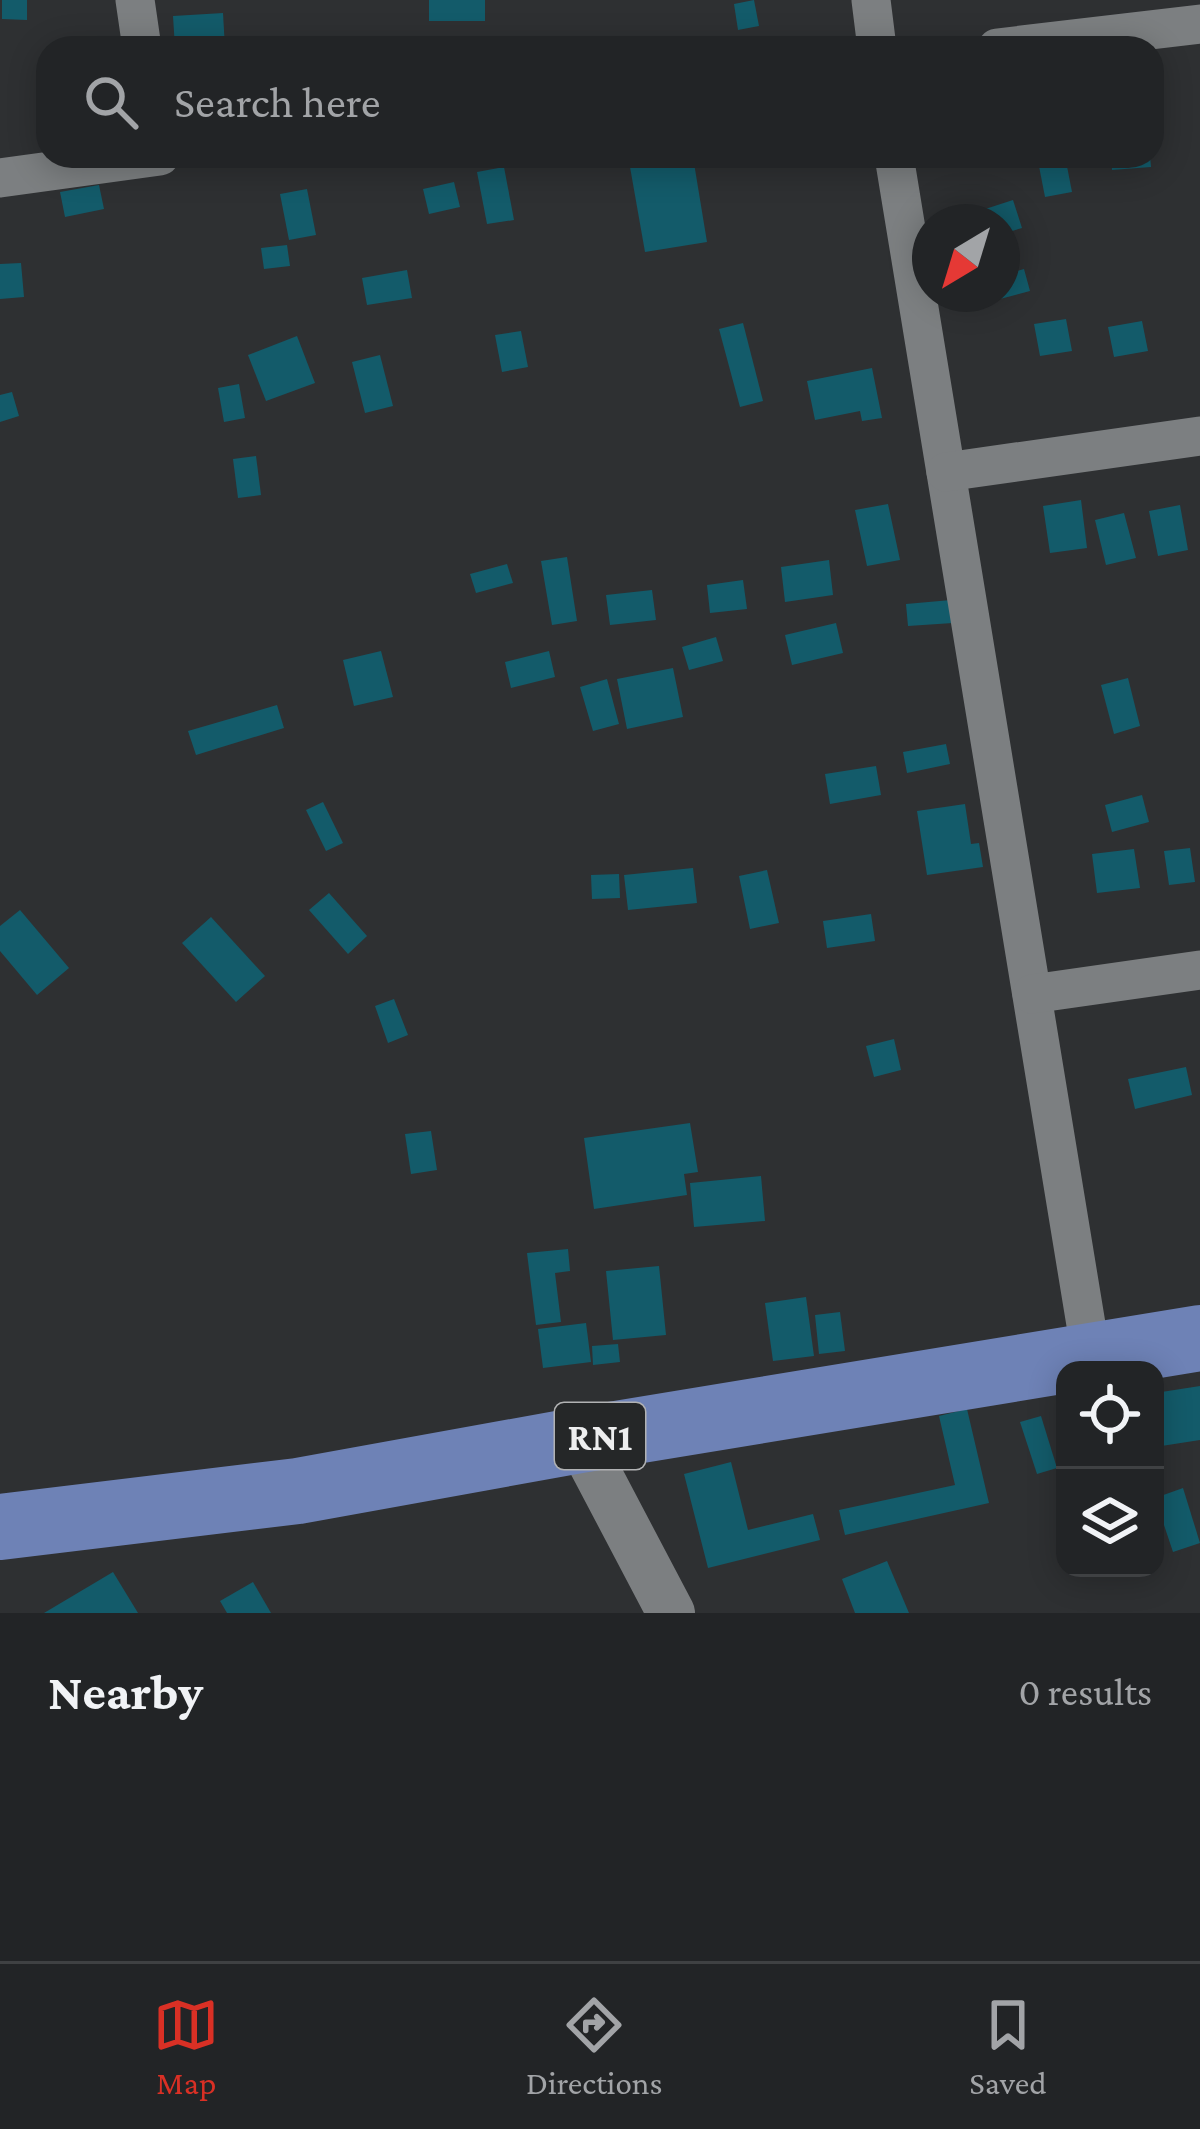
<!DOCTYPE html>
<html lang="en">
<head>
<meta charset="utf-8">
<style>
	body { margin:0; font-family:"Crimson Pro",serif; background:#2e3032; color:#f1f3f6 }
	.controls { position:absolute; right:36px; bottom:36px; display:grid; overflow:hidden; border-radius:24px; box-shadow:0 6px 30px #0003 }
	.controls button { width:108px; height:108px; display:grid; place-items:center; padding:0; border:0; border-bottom:3px solid #3f4143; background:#222426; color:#f1f3f6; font:60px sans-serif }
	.compass { position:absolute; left:912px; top:204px; width:108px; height:108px; border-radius:50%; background:#222426; box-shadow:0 6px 30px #0003; rotate:218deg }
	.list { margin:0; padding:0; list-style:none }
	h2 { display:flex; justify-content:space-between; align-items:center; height:156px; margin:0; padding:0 48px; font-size:51px }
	h2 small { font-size:39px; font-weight:400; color:#a2a4a7 }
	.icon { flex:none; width:66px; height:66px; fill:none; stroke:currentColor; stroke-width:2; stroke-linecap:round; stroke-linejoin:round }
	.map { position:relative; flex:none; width:1200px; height:1613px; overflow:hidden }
	.search { position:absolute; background:#222426; box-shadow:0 6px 30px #0003; left:36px; right:36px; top:36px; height:132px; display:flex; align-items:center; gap:30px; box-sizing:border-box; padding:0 42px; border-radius:36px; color:#a2a4a7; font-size:45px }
	.sheet { height:348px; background:#222426 }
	nav { display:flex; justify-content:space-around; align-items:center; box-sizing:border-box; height:168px; border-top:3px solid #3f4143; background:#222426; font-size:33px; color:#a2a4a7 }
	nav a { display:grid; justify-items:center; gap:6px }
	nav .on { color:#d93025 }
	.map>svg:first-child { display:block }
	.building { fill:#135b6a }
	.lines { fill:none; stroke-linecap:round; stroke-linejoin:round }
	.minor { stroke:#7c7f81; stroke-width:39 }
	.tertiary { stroke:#7c7f81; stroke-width:48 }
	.trunk { stroke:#6e82b6; stroke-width:66 }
	.labels { text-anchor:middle; stroke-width:9; stroke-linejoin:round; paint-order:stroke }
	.shield { fill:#252728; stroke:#b1b2b3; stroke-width:3 }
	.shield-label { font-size:39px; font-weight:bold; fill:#edeeef }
</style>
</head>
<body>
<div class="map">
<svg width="1200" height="1613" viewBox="0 0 1200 1613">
	<rect width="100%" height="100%" fill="#2e3032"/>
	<g class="building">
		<path d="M 2,0 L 27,0 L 27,20 L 2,19 Z"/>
		<rect x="429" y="0" width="56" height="21"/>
		<path d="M 754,0 L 759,26 L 738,30 L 734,4 Z"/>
		<path d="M 223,13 L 225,48 L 175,48 L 173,16 Z"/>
		<path d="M 1037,156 L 1065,156 L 1072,192 L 1045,197 Z"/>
		<path d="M 1111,156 L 1150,156 L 1151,167 L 1112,170 Z"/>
		<path d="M 693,157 L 707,242 L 645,252 L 630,167 Z"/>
		<path d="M 504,167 L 514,220 L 487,224 L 477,172 Z"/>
		<path d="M 454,182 L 460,207 L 429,214 L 423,189 Z"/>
		<path d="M 99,185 L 104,209 L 65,217 L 60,192 Z"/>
		<path d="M 307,189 L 316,235 L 289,240 L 280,194 Z"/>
		<path d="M 1013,200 L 1022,228 L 1002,234 L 1002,222 L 976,222 L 973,213 Z"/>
		<path d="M 287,245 L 290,266 L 264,269 L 261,248 Z"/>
		<path d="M 21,263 L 24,297 L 0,299 L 0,264 Z"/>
		<path d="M 1024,269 L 1030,291 L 985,303 L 982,294 L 1002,294 L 1002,275 Z"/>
		<path d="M 407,270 L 412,298 L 367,305 L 362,278 Z"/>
		<path d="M 1066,319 L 1072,351 L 1040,356 L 1034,324 Z"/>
		<path d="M 1142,321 L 1148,351 L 1114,357 L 1108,327 Z"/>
		<path d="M 743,323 L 763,401 L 740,407 L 719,329 Z"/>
		<path d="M 521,331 L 528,367 L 502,372 L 495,335 Z"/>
		<path d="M 297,336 L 315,383 L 266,401 L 248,355 Z"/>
		<path d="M 380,355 L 393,406 L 365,413 L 352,362 Z"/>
		<path d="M 872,368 L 882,418 L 862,421 L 860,411 L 815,420 L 807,381 Z"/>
		<path d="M 239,384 L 245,418 L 224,422 L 218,388 Z"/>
		<path d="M 12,392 L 19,416 L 0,422 L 0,395 Z"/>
		<path d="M 256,456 L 261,495 L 238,498 L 233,459 Z"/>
		<path d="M 1081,500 L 1087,548 L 1050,553 L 1043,506 Z"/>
		<path d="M 888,504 L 900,560 L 867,566 L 855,510 Z"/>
		<path d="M 1180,505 L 1188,550 L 1158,556 L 1149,511 Z"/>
		<path d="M 1124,513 L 1136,558 L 1106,565 L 1095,520 Z"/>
		<path d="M 567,557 L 577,621 L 552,625 L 541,561 Z"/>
		<path d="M 829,560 L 833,595 L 785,602 L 781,567 Z"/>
		<path d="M 507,564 L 513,583 L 476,593 L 470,574 Z"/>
		<path d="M 743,580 L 747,609 L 710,613 L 707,585 Z"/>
		<path d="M 652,590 L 656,620 L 610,625 L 606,595 Z"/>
		<path d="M 951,600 L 953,623 L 908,626 L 906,604 Z"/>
		<path d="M 836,623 L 843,653 L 792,665 L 785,635 Z"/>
		<path d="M 716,637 L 723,661 L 689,670 L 682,647 Z"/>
		<path d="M 381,651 L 393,697 L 354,706 L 343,660 Z"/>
		<path d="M 549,651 L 555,677 L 511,688 L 505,662 Z"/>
		<path d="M 673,668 L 683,717 L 627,729 L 617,679 Z"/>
		<path d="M 1128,678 L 1140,726 L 1114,734 L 1101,685 Z"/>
		<path d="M 607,679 L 619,724 L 593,731 L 580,687 Z"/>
		<path d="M 277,705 L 284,728 L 196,755 L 188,731 Z"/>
		<path d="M 946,744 L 950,764 L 907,773 L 903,752 Z"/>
		<path d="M 876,766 L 881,795 L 830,804 L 825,774 Z"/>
		<path d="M 1142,795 L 1149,822 L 1112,832 L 1105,805 Z"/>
		<path d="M 323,802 L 343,843 L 326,851 L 306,810 Z"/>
		<path d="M 965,804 L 971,844 L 979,843 L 983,867 L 927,875 L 917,811 Z"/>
		<path d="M 1190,848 L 1195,882 L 1169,885 L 1164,851 Z"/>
		<path d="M 1134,849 L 1140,888 L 1097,893 L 1092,854 Z"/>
		<path d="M 693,868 L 697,903 L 628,910 L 624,875 Z"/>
		<path d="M 767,870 L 779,923 L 750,929 L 739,876 Z"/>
		<path d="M 619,874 L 620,898 L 592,899 L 591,875 Z"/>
		<path d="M 329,893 L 367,936 L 348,954 L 309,910 Z"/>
		<path d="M 20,910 L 69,968 L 37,995 L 0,951 L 0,926 Z"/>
		<path d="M 871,914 L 875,941 L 827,948 L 823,921 Z"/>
		<path d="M 211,917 L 265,976 L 236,1002 L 182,943 Z"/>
		<path d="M 394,999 L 408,1035 L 388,1043 L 375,1006 Z"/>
		<path d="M 894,1039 L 901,1070 L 874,1077 L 866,1046 Z"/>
		<path d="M 1186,1067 L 1192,1095 L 1135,1109 L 1128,1079 Z"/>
		<path d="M 690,1123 L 698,1172 L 684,1174 L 687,1195 L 594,1209 L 584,1138 Z"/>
		<path d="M 431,1131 L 437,1170 L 411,1174 L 405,1134 Z"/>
		<path d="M 761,1176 L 765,1221 L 694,1227 L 690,1183 Z"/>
		<path d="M 568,1249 L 570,1271 L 555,1273 L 561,1322 L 536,1325 L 527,1253 Z"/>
		<path d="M 659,1266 L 666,1335 L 613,1340 L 606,1271 Z"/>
		<path d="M 806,1297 L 814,1356 L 773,1361 L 765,1303 Z"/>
		<path d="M 840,1312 L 845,1351 L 819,1354 L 815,1315 Z"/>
		<path d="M 586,1323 L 591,1362 L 543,1368 L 538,1329 Z"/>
		<path d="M 618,1344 L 620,1362 L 593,1365 L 592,1346 Z"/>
		<path d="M 1200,1386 L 1200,1440 L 1155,1447 L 1155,1393 Z"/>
		<path d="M 967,1409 L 989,1503 L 845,1535 L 839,1510 L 955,1485 L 939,1416 Z"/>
		<path d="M 1041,1416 L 1057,1468 L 1037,1474 L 1020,1422 Z"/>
		<path d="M 731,1462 L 748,1530 L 813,1514 L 820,1540 L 708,1568 L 684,1474 Z"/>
		<path d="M 1183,1488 L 1200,1543 L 1173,1552 L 1155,1498 Z"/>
		<path d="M 887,1561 L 909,1613 L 855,1613 L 842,1579 Z"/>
		<path d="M 113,1572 L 138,1613 L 44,1613 Z"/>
		<path d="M 253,1582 L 271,1613 L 227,1613 L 220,1601 Z"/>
	</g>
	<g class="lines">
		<g class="minor">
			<path d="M 135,0 L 142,48"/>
			<path d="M 871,0 L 877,48"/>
			<path d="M 997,48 L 1200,24"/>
			<path d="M 894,156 L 1091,1355"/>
			<path d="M 0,178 L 160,156"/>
			<path d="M 946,472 L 1200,436"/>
			<path d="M 1032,994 L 1200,970"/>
		</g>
		<path class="tertiary" d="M 580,1440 L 671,1613"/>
		<path class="trunk" d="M 0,1527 L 298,1491 L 580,1440 L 1200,1338"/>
	</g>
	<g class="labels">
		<rect class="shield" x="555" y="1403" width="90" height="66" rx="9"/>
		<g class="shield-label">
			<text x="600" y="1450">RN1</text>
		</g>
	</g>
</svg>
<div class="controls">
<button><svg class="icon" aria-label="locate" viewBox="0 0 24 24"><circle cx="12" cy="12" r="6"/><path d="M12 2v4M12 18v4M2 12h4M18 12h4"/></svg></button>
<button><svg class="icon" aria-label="layers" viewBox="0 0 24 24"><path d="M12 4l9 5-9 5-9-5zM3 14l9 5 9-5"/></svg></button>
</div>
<svg class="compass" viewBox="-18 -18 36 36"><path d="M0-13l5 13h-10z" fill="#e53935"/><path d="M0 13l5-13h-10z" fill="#a2a4a7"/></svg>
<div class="search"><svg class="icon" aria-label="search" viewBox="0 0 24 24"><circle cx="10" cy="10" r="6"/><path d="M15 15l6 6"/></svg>Search here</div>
</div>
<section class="sheet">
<h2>Nearby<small>0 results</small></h2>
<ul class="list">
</ul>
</section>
<nav>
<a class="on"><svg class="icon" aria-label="map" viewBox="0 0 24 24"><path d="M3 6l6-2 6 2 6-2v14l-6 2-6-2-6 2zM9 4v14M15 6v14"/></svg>Map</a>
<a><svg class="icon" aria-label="directions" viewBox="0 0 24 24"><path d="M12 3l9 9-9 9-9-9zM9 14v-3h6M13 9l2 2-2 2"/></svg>Directions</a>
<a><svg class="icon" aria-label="saved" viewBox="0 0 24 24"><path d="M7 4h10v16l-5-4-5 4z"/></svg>Saved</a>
</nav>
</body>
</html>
